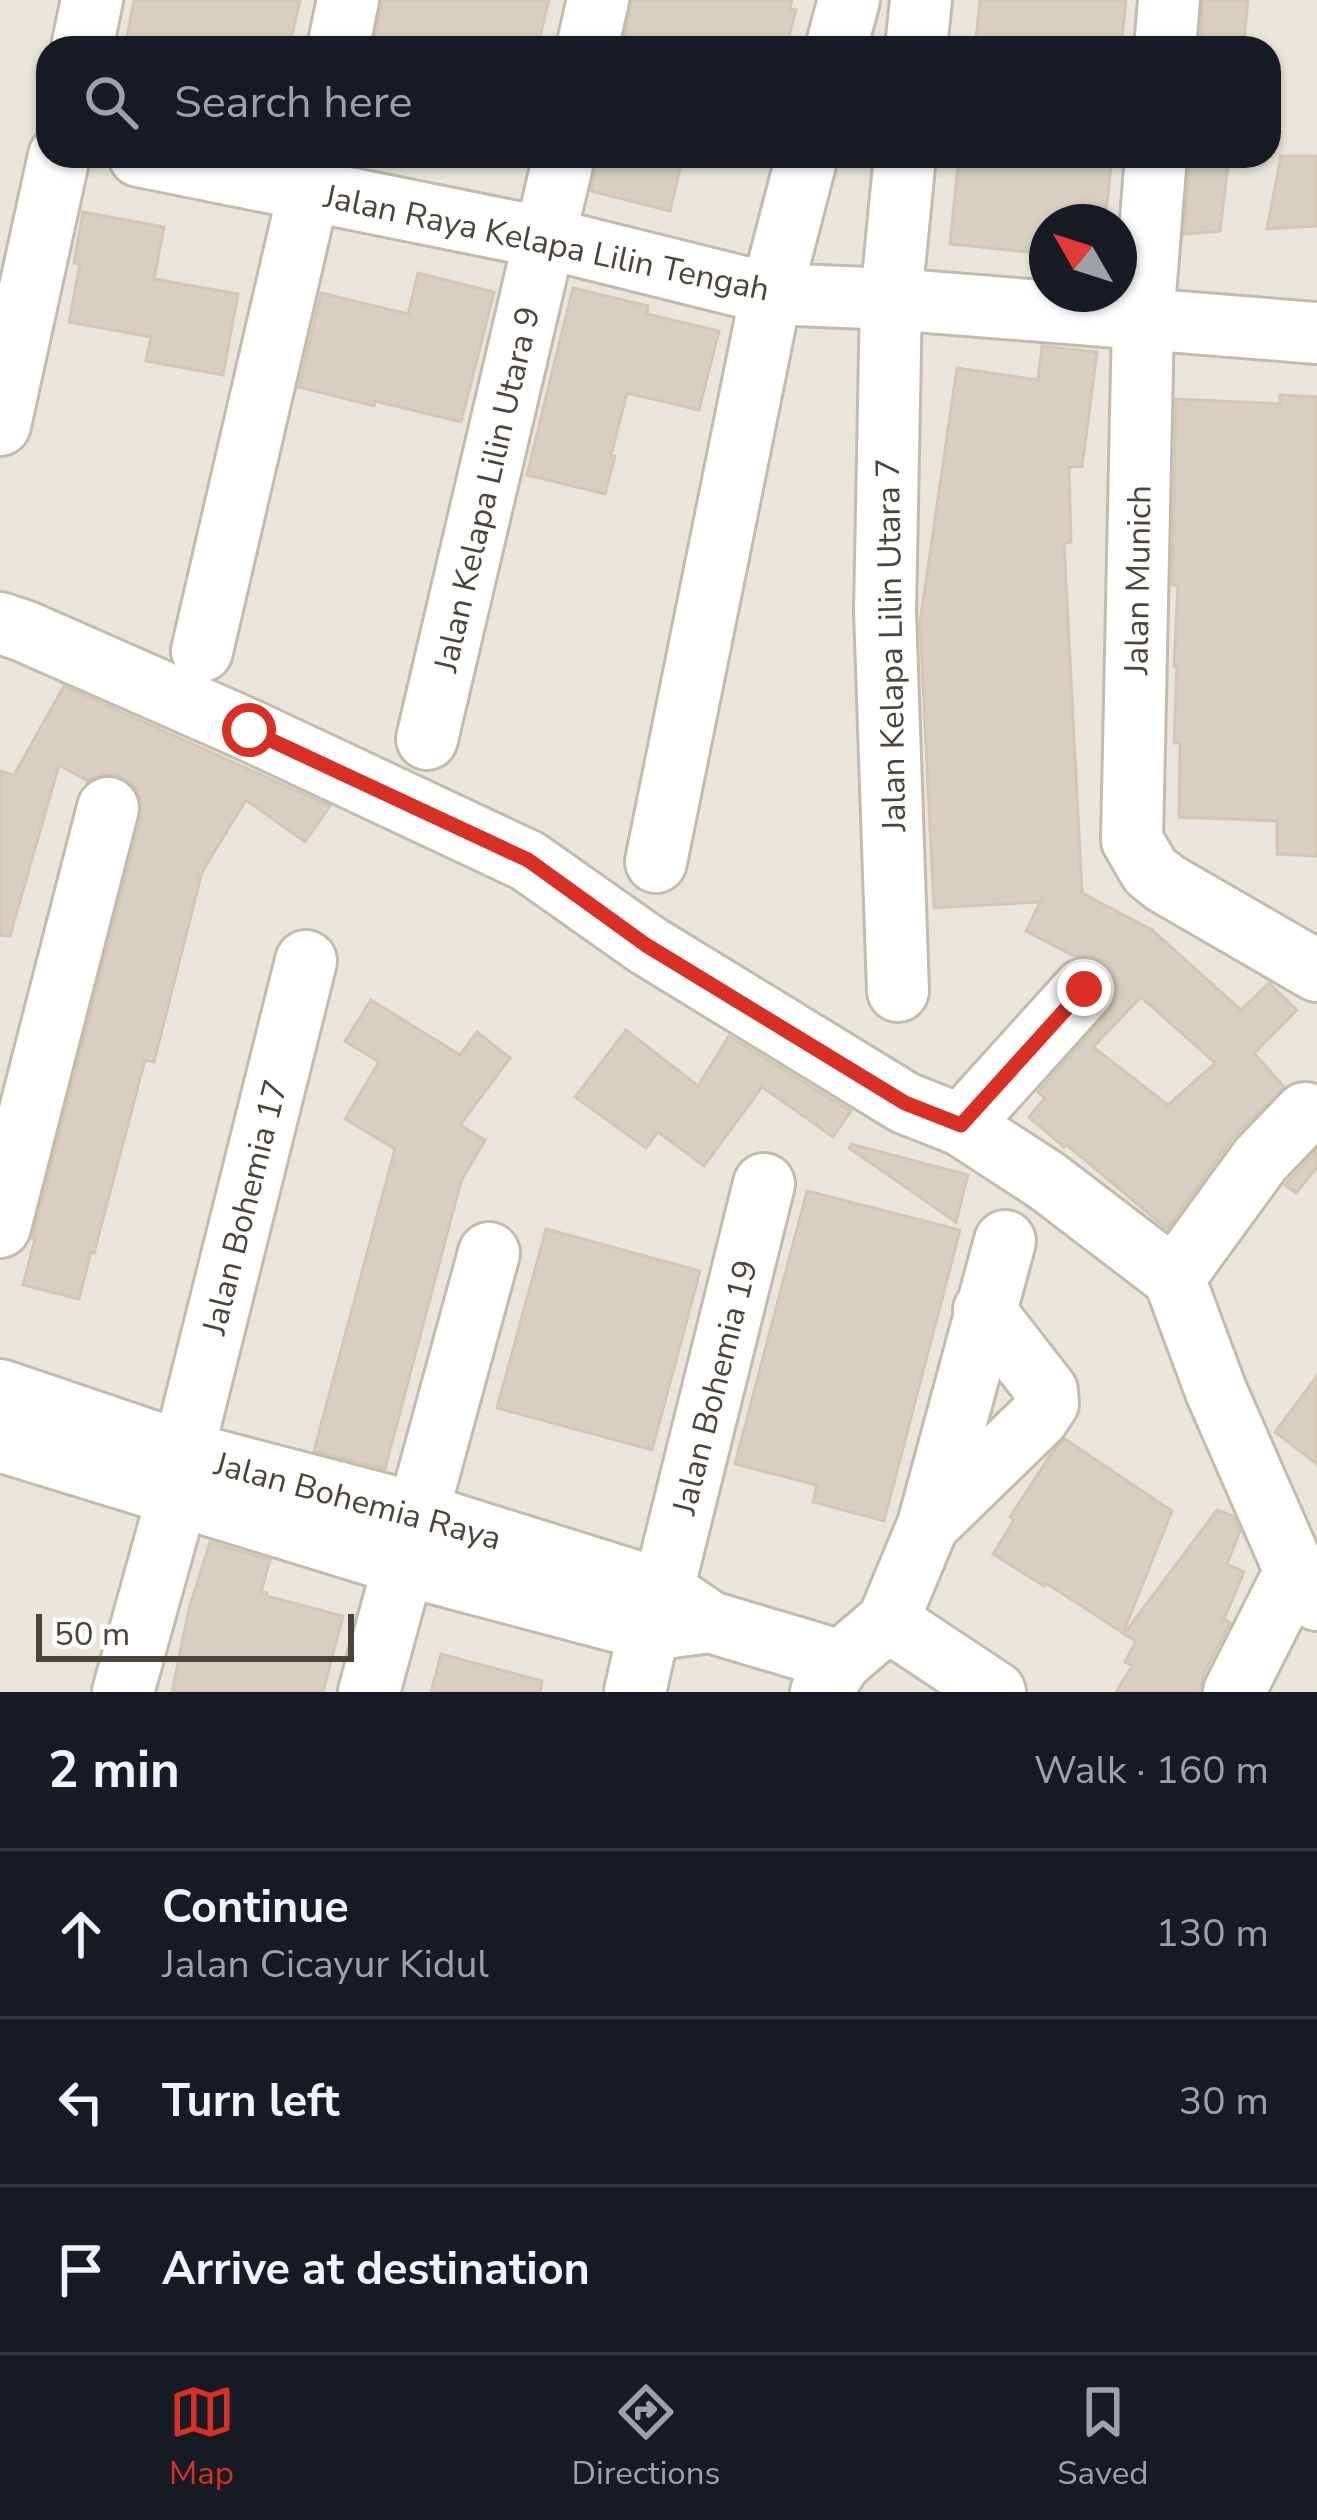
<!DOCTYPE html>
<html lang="en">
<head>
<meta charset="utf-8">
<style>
	body { margin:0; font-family:"Nunito Sans",sans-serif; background:#242831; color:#f1f3f6 }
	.compass { position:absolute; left:1029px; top:204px; width:108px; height:108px; border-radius:50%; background:#171b24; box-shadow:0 3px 9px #0004; rotate:309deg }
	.scale { position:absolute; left:36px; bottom:30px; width:318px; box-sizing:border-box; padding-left:12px; border:6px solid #4b4439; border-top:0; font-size:33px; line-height:42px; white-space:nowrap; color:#4b4439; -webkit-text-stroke:9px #fff; paint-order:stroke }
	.stop { position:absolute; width:36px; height:36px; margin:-27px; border:9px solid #d93025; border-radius:50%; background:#fff }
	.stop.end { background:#d93025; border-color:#fff; box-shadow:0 3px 12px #0008 }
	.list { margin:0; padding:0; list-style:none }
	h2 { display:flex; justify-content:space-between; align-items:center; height:156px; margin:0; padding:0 48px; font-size:51px }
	h2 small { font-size:39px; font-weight:400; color:#9ea1a6 }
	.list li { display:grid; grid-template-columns:78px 1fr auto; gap:36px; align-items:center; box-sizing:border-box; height:168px; padding:0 48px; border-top:3px solid #363941 }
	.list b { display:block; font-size:45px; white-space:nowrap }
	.list p { margin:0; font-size:39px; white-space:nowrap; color:#9ea1a6 }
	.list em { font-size:39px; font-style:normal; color:#9ea1a6 }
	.icon { flex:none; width:66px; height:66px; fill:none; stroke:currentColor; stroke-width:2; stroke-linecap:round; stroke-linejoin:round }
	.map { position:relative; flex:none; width:1317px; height:1692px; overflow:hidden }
	.search { position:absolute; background:#171b24; box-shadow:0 3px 9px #0004; left:36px; right:36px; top:36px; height:132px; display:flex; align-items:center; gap:30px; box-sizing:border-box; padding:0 42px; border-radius:36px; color:#9ea1a6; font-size:45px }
	.sheet { height:660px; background:#171b24 }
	nav { display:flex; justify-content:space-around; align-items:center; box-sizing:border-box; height:168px; border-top:3px solid #363941; background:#171b24; font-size:33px; color:#9ea1a6 }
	nav a { display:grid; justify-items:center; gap:6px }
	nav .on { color:#d93025 }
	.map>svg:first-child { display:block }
	.residential { fill:#eae5da; fill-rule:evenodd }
	.building { fill:#d8cfc1; stroke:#d3c7b4; stroke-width:3; fill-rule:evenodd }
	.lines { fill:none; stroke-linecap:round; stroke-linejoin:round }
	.minor-casing { stroke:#c2bbae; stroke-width:66 }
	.minor { stroke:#fff; stroke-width:60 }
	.route { stroke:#d93025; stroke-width:15 }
	.labels { text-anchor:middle; stroke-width:9; stroke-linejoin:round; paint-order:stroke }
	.street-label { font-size:33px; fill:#4b4439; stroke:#fff }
</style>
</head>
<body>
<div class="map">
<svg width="1317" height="1692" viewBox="0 0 1317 1692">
	<rect width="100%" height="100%" fill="#f6f3ec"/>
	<path class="residential" d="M 0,0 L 1317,0 L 1317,1692 L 0,1692 ZM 48,48 L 1269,48 L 1269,156 L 48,156 ZM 1047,222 L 1119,222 L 1119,294 L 1047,294 Z"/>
	<g class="building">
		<path d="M 134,0 L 300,0 L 289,48 L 125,48 Z"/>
		<path d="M 382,0 L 549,0 L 537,48 L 373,48 Z"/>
		<path d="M 632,0 L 792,0 L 790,9 L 796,10 L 786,48 L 622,48 Z"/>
		<path d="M 980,0 L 1126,0 L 1121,48 L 975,48 Z"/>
		<path d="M 1203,0 L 1248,0 L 1243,48 L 1200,48 Z"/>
		<path d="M 597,156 L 683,156 L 670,211 L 591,191 Z"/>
		<path d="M 959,156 L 1112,156 L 1105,222 L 1047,222 L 1047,254 L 950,244 Z"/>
		<path d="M 1190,156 L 1229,156 L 1220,231 L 1184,234 Z"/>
		<path d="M 1281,156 L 1317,156 L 1317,226 L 1267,229 Z"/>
		<path d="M 83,212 L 164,227 L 154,279 L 238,294 L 223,375 L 146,361 L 151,337 L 69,322 L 80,264 L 74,263 Z"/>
		<path d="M 418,273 L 494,292 L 461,422 L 375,401 L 374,406 L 299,387 L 321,293 L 408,314 Z"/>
		<path d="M 573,288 L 648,306 L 647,314 L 719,331 L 699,410 L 627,393 L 611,455 L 615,456 L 605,494 L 527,475 Z"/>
		<path d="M 1042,346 L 1097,352 L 1082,466 L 1069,467 L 1071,542 L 1064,543 L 1082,893 L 1152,930 L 1241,1010 L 1269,983 L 1297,1010 L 1254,1053 L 1284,1087 L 1232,1139 L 1167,1229 L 1066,1144 L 1064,1147 L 1029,1117 L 1045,1098 L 1038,1092 L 1110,1011 L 1118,995 L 1117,980 L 1108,964 L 1092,956 L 1074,956 L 1026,931 L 1040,902 L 934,908 L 920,622 L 957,368 L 1038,380 ZM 1141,997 L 1215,1063 L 1168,1105 L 1093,1047 Z"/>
		<path d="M 1280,395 L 1317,397 L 1317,856 L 1277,854 L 1277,821 L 1179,817 L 1180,743 L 1174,743 L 1177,666 L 1174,666 L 1178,585 L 1172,585 L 1176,399 L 1280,404 Z"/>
		<path d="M 64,686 L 330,806 L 305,842 L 246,800 L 202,872 L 154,1062 L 145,1060 L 94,1253 L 91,1252 L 79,1299 L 23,1285 L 35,1238 L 32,1238 L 141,817 L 141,800 L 133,784 L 118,775 L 100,775 L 88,781 L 59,765 L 10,936 L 0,935 L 0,771 L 14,775 Z"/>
		<path d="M 371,1000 L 460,1055 L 477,1032 L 510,1058 L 460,1125 L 485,1140 L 461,1181 L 385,1469 L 314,1451 L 395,1149 L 345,1119 L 379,1062 L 345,1041 Z"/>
		<path d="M 626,1030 L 698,1086 L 729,1036 L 851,1111 L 833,1137 L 762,1087 L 704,1166 L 658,1132 L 646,1148 L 575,1097 Z"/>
		<path d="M 851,1144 L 968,1175 L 956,1222 L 849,1148 Z"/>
		<path d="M 1317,1150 L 1317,1167 L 1296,1193 L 1285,1185 Z"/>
		<path d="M 807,1191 L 960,1230 L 884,1521 L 813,1502 L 817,1485 L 735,1464 Z"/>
		<path d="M 546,1229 L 700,1271 L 652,1450 L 497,1408 Z"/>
		<path d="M 1317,1376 L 1317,1464 L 1275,1432 Z"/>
		<path d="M 1065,1439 L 1172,1511 L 1123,1633 L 1046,1583 L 1044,1586 L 993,1554 L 1014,1520 L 1010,1517 L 1051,1454 Z"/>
		<path d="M 1217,1510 L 1233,1516 L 1240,1531 L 1227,1564 L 1244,1572 L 1224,1619 L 1230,1623 L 1203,1676 L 1200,1692 L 1116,1692 L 1132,1666 L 1125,1662 L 1136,1641 L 1124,1634 Z"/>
		<path d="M 210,1542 L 270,1560 L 261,1592 L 267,1593 L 266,1596 L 343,1616 L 323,1692 L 172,1692 L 189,1609 Z"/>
		<path d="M 441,1654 L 542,1681 L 540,1692 L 431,1692 Z"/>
	</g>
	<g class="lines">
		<defs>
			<g id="minor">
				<path d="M 82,48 L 92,0"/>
				<path d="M 338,48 L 348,0"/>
				<path d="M 587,48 L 598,0"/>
				<path d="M 836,48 L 849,0"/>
				<path d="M 916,48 L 921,0"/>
				<path d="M 1165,48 L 1169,0"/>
				<path d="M 139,156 L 546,238 L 771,294 L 891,299 L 1317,333"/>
				<path d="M 1156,156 L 1143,320 L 1132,840 L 1150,871 L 1165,883 L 1317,971"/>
				<path d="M 0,425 L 59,156"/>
				<path d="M 0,623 L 24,631 L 249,730 L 528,861 L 647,945 L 905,1103 L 961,1125 L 1047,1181 L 1174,1278 L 1216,1391 L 1295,1571 L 1317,1600"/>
				<path d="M 202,651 L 317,156"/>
				<path d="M 427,739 L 564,156"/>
				<path d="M 656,862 L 771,294 L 807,156"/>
				<path d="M 898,991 L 885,611 L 891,299 L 905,156"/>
				<path d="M 961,1125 L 1084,989"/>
				<path d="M 0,1227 L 108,808"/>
				<path d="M 1174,1278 L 1260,1160 L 1305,1113"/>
				<path d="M 0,1390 L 183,1452 L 417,1513 L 663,1590 L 710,1622 L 841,1661"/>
				<path d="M 0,1441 L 404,1565 L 649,1630 L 710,1622"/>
				<path d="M 928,1525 L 1038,1418 L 1048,1403 L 1047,1391 L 984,1310"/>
				<path d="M 888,1621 L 995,1692"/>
				<path d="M 123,1692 L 178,1495 L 183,1452 L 306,961"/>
				<path d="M 369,1692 L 489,1253"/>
				<path d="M 635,1692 L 649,1630 L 663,1590 L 764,1184"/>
				<path d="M 821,1692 L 841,1661 L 888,1621 L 928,1525 L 1005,1241"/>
				<path d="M 1234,1692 L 1295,1571"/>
			</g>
		</defs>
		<use href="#minor" class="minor-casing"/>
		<use href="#minor" class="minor"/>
	</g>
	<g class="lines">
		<path class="route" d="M 249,730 L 528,860 L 646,945 L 905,1103 L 961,1125 L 1084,989"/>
	</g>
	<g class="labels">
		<g class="street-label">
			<text transform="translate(547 242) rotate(12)" y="12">Jalan Raya Kelapa Lilin Tengah</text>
			<text transform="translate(486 489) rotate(-77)" y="12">Jalan Kelapa Lilin Utara 9</text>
			<text transform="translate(1137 580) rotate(-89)" y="12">Jalan Munich</text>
			<text transform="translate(890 645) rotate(-91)" y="12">Jalan Kelapa Lilin Utara 7</text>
			<text transform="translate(244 1207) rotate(-76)" y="12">Jalan Bohemia 17</text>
			<text transform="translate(714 1387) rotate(-76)" y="12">Jalan Bohemia 19</text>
			<text transform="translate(358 1500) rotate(15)" y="12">Jalan Bohemia Raya</text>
		</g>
	</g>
</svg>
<svg class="compass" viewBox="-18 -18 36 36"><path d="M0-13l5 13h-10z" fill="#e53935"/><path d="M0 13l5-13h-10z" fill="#9ea1a6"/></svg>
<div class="scale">50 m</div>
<div class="stop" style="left:249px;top:730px"></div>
<div class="stop end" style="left:1084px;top:989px"></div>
<div class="search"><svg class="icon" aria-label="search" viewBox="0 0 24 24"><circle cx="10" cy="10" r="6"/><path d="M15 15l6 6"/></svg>Search here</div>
</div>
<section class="sheet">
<h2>2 min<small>Walk · 160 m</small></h2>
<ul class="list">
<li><svg class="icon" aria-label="ahead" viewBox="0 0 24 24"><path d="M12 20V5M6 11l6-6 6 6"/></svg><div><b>Continue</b><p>Jalan Cicayur Kidul</p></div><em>130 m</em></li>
<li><svg class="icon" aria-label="left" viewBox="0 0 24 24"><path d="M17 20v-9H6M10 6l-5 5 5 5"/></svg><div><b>Turn left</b></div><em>30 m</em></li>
<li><svg class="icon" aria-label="arrive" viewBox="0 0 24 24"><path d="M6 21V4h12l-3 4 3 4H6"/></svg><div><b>Arrive at destination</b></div></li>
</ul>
</section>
<nav>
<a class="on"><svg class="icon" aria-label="map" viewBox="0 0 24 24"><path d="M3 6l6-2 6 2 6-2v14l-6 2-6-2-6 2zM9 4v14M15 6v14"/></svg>Map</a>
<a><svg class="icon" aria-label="directions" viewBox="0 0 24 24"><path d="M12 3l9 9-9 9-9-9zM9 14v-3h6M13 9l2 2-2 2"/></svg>Directions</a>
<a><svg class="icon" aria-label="saved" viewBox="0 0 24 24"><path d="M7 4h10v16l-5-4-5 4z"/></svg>Saved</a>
</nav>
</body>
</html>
